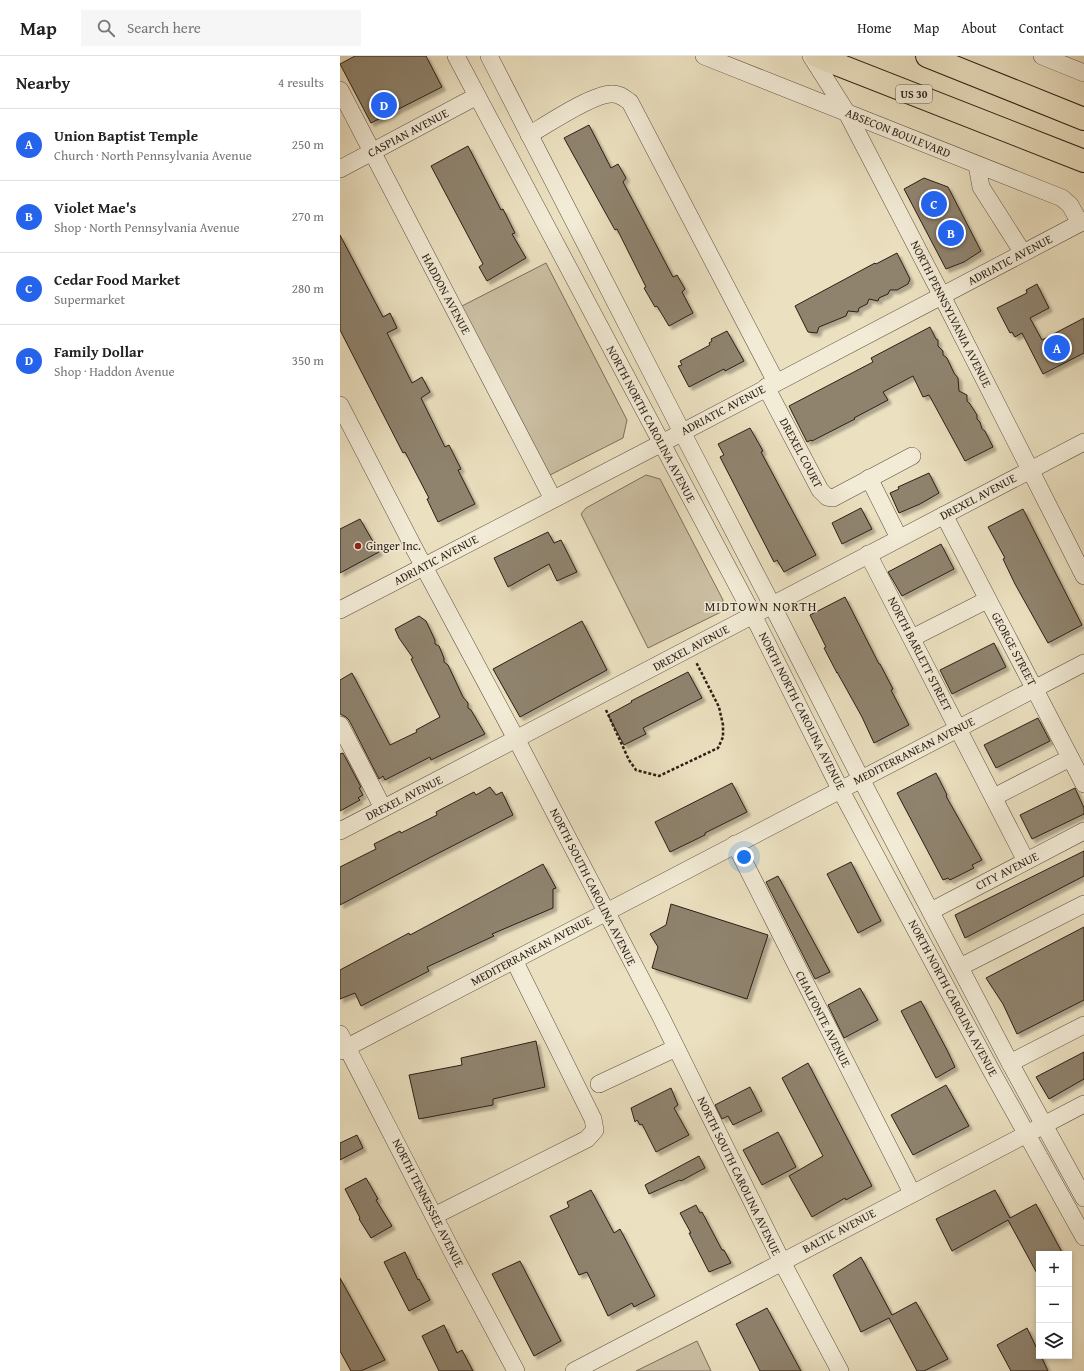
<!DOCTYPE html>
<html lang="en">
<head>
<meta charset="utf-8">
<style>
	body { margin:0; font-family:"Gentium Book Plus",serif; background:#f6f6f6; color:#222 }
	.controls { position:absolute; right:12px; bottom:12px; display:grid; overflow:hidden; border-radius:0px; box-shadow:0 2px 6px #0003 }
	.controls button { width:36px; height:36px; display:grid; place-items:center; padding:0; border:0; border-bottom:1px solid #e0e0e0; background:#fff; color:#222; font:20px sans-serif }
	.you { position:absolute; left:404px; top:801px; width:14px; height:14px; margin:-10px; border:3px solid #fff; border-radius:50%; background:#1a73e8; box-shadow:0 0 0 6px #1a73e833 }
	.badge { display:grid; place-items:center; width:26px; height:26px; border-radius:50%; background:#2563eb; color:#fff; font-size:13px; font-weight:700 }
	.pin { position:absolute; translate:-50% -50%; border:2px solid #fff; box-shadow:0 1px 4px #0006 }
	.list { margin:0; padding:0; list-style:none }
	h2 { display:flex; justify-content:space-between; align-items:center; height:52px; margin:0; padding:0 16px; font-size:17px }
	h2 small { font-size:13px; font-weight:400; color:#767676 }
	.list li { display:grid; grid-template-columns:26px 1fr auto; gap:12px; align-items:center; box-sizing:border-box; height:72px; padding:0 16px; border-top:1px solid #e0e0e0 }
	.list b { display:block; font-size:15px; white-space:nowrap }
	.list p { margin:0; font-size:13px; white-space:nowrap; color:#767676 }
	.list em { font-size:13px; font-style:normal; color:#767676 }
	.icon { flex:none; width:22px; height:22px; fill:none; stroke:currentColor; stroke-width:2; stroke-linecap:round; stroke-linejoin:round }
	.map { position:relative; flex:none; width:744px; height:1315px; overflow:hidden }
	header { display:flex; align-items:center; gap:24px; box-sizing:border-box; height:56px; padding:0 20px; background:#fff; border-bottom:1px solid #e0e0e0 }
	header strong { font-size:19px }
	nav { display:flex; gap:22px; margin-inline-start:auto; font-size:14px }
	.search { width:280px; height:36px; background:#f6f6f6; display:flex; align-items:center; gap:10px; box-sizing:border-box; padding:0 14px; border-radius:0px; color:#767676; font-size:15px }
	main { display:flex }
	aside { flex:1; background:#fff }
	.map>svg:first-child { display:block }
	.green { fill:#cbbfa3; stroke:#7c6f5c }
	.building { fill:#8f836e; stroke:#2c1f15; filter:url(#shadow) }
	.lines { fill:none; stroke-linecap:round; stroke-linejoin:round }
	.minor-casing { stroke:#5c4f40; stroke-width:18 }
	.highway-casing { stroke:#2c1f15; stroke-width:24 }
	.path { stroke:#2c1f15; stroke-width:2.5; stroke-dasharray:3 2; stroke-linecap:butt }
	.minor { stroke:#f2ebd6; stroke-width:17 }
	.highway { stroke:#ebe0c0; stroke-width:22 }
	.poi-dot { fill:#8f2418; stroke:#f2ebd6; stroke-width:1.5 }
	.labels { text-anchor:middle; stroke-width:3; stroke-linejoin:round; paint-order:stroke }
	.shield { fill:#f2ebd6; stroke:#675c4f; stroke-width:1 }
	.shield-label { font-size:11px; font-weight:bold; fill:#2c1f15 }
	.street-label { font-size:12px; fill:#2c1f15; stroke:#f2ebd6 }
	.poi-label { font-size:12px; fill:#2c1f15; stroke:#f2ebd6; text-anchor:start }
	.neighbourhood-label { font-size:13px; letter-spacing:1px; fill:#2c1f15; stroke:#f2ebd6 }
</style>
</head>
<body>
<header>
<strong>Map</strong>
<div class="search"><svg class="icon" aria-label="search" viewBox="0 0 24 24"><circle cx="10" cy="10" r="6"/><path d="M15 15l6 6"/></svg>Search here</div>
<nav><a>Home</a><a>Map</a><a>About</a><a>Contact</a></nav>
</header>
<main>
<aside>
<h2>Nearby<small>4 results</small></h2>
<ul class="list">
<li><span class="badge">A</span><div><b>Union Baptist Temple</b><p>Church · North Pennsylvania Avenue</p></div><em>250 m</em></li>
<li><span class="badge">B</span><div><b>Violet Mae's</b><p>Shop · North Pennsylvania Avenue</p></div><em>270 m</em></li>
<li><span class="badge">C</span><div><b>Cedar Food Market</b><p>Supermarket</p></div><em>280 m</em></li>
<li><span class="badge">D</span><div><b>Family Dollar</b><p>Shop · Haddon Avenue</p></div><em>350 m</em></li>
</ul>
</aside>
<div class="map">
<svg width="744" height="1315" viewBox="0 0 744 1315">
	<defs>
		<filter id="shadow"><feDropShadow dx="3.5" dy="3.5" stdDeviation="1" flood-color="#0004"/></filter>
	</defs>
	<rect width="100%" height="100%" fill="#ebe0c0"/>
	<filter id="stains"><feTurbulence type="fractalNoise" baseFrequency=".005" numOctaves="4"/><feColorMatrix values="0 0 0 0 .2 0 0 0 0 .09 0 0 0 0 .02 0 0 0 .5 -.17"/></filter>
	<radialGradient id="worn" r=".72"><stop offset=".6" stop-color="#630" stop-opacity="0"/><stop offset="1" stop-color="#630" stop-opacity=".3"/></radialGradient>
	<g class="green">
		<path d="M 206,207 L 287,364 L 283,382 L 208,420 L 120,251 Z"/>
		<path d="M 306,419 L 320,423 L 383,544 L 381,556 L 308,592 L 241,458 L 246,452 Z"/>
		<path d="M 357,1285 L 371,1315 L 296,1315 Z"/>
	</g>
	<g class="building">
		<path d="M 15,0 L 86,0 L 102,31 L 31,67 L 0,8 Z"/>
		<path d="M 249,69 L 271,112 L 278,108 L 286,122 L 283,126 L 333,221 L 337,219 L 345,233 L 342,236 L 353,257 L 329,270 L 317,250 L 315,251 L 304,232 L 306,231 L 277,173 L 275,174 L 224,82 Z"/>
		<path d="M 128,90 L 161,154 L 163,153 L 175,177 L 172,178 L 186,202 L 147,225 L 139,211 L 143,208 L 91,110 Z"/>
		<path d="M 584,122 L 608,131 L 641,195 L 624,206 L 606,213 L 564,133 Z"/>
		<path d="M 0,179 L 43,261 L 50,257 L 57,272 L 47,277 L 72,327 L 82,321 L 90,336 L 81,342 L 105,391 L 109,389 L 121,413 L 118,414 L 135,448 L 98,466 L 87,443 L 89,442 L 65,396 L 63,397 L 0,274 Z"/>
		<path d="M 557,197 L 570,223 L 568,228 L 557,234 L 550,234 L 548,238 L 539,242 L 538,245 L 529,243 L 527,248 L 519,252 L 518,256 L 508,255 L 506,260 L 479,271 L 477,277 L 468,276 L 455,250 L 535,207 L 536,208 Z"/>
		<path d="M 697,228 L 709,252 L 690,262 L 702,284 L 744,262 L 744,297 L 703,318 L 682,277 L 675,281 L 672,276 L 670,277 L 657,252 L 687,237 L 686,234 Z"/>
		<path d="M 590,271 L 596,283 L 598,284 L 598,290 L 603,295 L 603,299 L 607,302 L 614,317 L 618,322 L 619,335 L 627,339 L 627,345 L 630,348 L 637,359 L 637,363 L 640,366 L 642,373 L 645,375 L 653,391 L 625,405 L 589,339 L 583,341 L 573,320 L 543,336 L 548,344 L 514,362 L 515,363 L 472,385 L 471,384 L 467,386 L 449,350 L 533,306 L 531,302 Z"/>
		<path d="M 387,275 L 404,305 L 385,315 L 384,313 L 349,331 L 338,310 L 342,309 L 340,305 L 370,289 L 369,287 L 372,285 L 371,283 Z"/>
		<path d="M 410,372 L 423,395 L 421,396 L 476,499 L 444,516 L 437,504 L 434,506 L 380,401 L 384,399 L 378,388 Z"/>
		<path d="M 589,417 L 599,437 L 580,448 L 559,457 L 550,437 L 559,433 L 558,431 Z"/>
		<path d="M 521,452 L 532,473 L 502,488 L 492,467 Z"/>
		<path d="M 683,453 L 742,569 L 708,587 L 675,528 L 663,503 L 665,502 L 648,471 Z"/>
		<path d="M 20,463 L 39,496 L 0,517 L 0,473 Z"/>
		<path d="M 208,476 L 214,487 L 221,484 L 237,516 L 217,525 L 209,508 L 168,531 L 154,502 Z"/>
		<path d="M 601,488 L 614,513 L 562,540 L 548,516 Z"/>
		<path d="M 505,541 L 539,608 L 540,608 L 553,633 L 551,634 L 569,669 L 534,687 L 522,661 L 497,616 L 497,617 L 484,592 L 486,591 L 470,559 Z"/>
		<path d="M 79,560 L 86,565 L 95,584 L 95,588 L 99,590 L 104,602 L 104,606 L 108,609 L 123,641 L 128,647 L 128,652 L 131,654 L 145,678 L 91,704 L 90,701 L 45,724 L 43,720 L 39,723 L 9,664 L 6,661 L 0,658 L 0,624 L 12,617 L 50,689 L 77,676 L 76,674 L 100,661 L 71,603 L 73,602 L 59,582 L 55,573 Z"/>
		<path d="M 242,565 L 267,614 L 180,661 L 153,613 Z"/>
		<path d="M 654,587 L 666,611 L 612,638 L 600,614 Z"/>
		<path d="M 348,616 L 362,642 L 303,672 L 306,678 L 284,689 L 268,659 L 292,646 L 291,645 Z"/>
		<path d="M 698,662 L 710,685 L 656,712 L 644,689 Z"/>
		<path d="M 3,697 L 21,731 L 19,732 L 23,739 L 18,742 L 20,744 L 0,755 L 0,698 Z"/>
		<path d="M 596,717 L 607,739 L 606,740 L 642,804 L 632,809 L 634,812 L 610,824 L 608,822 L 603,824 L 557,737 Z"/>
		<path d="M 392,727 L 407,756 L 365,777 L 365,779 L 330,796 L 315,766 Z"/>
		<path d="M 150,731 L 156,739 L 162,736 L 173,759 L 89,802 L 0,849 L 0,811 L 36,793 L 34,788 L 60,775 L 61,777 L 97,759 L 96,756 L 134,736 L 136,739 Z"/>
		<path d="M 735,732 L 744,752 L 744,758 L 692,783 L 680,759 Z"/>
		<path d="M 744,795 L 744,820 L 625,882 L 615,859 Z"/>
		<path d="M 511,806 L 541,865 L 518,877 L 487,818 Z"/>
		<path d="M 203,808 L 216,832 L 213,833 L 213,852 L 152,878 L 154,880 L 87,911 L 89,915 L 21,950 L 15,937 L 0,943 L 0,914 L 69,877 L 70,879 Z"/>
		<path d="M 438,820 L 490,916 L 475,923 L 426,826 Z"/>
		<path d="M 331,848 L 428,879 L 407,943 L 312,912 L 318,891 L 310,878 L 326,869 Z"/>
		<path d="M 744,871 L 744,944 L 677,978 L 663,948 L 646,922 Z"/>
		<path d="M 520,932 L 538,964 L 504,982 L 488,949 Z"/>
		<path d="M 581,945 L 607,994 L 615,1011 L 596,1022 L 561,955 Z"/>
		<path d="M 196,985 L 205,1031 L 153,1043 L 153,1049 L 79,1063 L 69,1019 L 122,1009 L 121,1002 Z"/>
		<path d="M 744,996 L 744,1023 L 709,1043 L 696,1021 Z"/>
		<path d="M 468,1007 L 532,1130 L 506,1144 L 505,1142 L 472,1161 L 449,1120 L 483,1100 L 442,1022 Z"/>
		<path d="M 606,1029 L 629,1070 L 573,1099 L 551,1059 Z"/>
		<path d="M 410,1031 L 422,1055 L 393,1069 L 388,1060 L 382,1063 L 375,1049 Z"/>
		<path d="M 331,1032 L 338,1049 L 334,1052 L 349,1079 L 316,1096 L 302,1068 L 300,1069 L 297,1064 L 295,1066 L 291,1052 Z"/>
		<path d="M 438,1076 L 456,1111 L 422,1129 L 403,1094 Z"/>
		<path d="M 17,1079 L 23,1092 L 0,1104 L 0,1087 Z"/>
		<path d="M 359,1100 L 365,1112 L 341,1125 L 340,1124 L 309,1138 L 305,1129 Z"/>
		<path d="M 26,1122 L 38,1143 L 36,1144 L 52,1170 L 31,1182 L 19,1163 L 20,1162 L 5,1133 Z"/>
		<path d="M 251,1134 L 274,1177 L 280,1173 L 315,1240 L 294,1251 L 292,1247 L 268,1260 L 247,1216 L 239,1219 L 210,1160 L 229,1151 L 227,1146 Z"/>
		<path d="M 655,1134 L 670,1162 L 696,1148 L 723,1198 L 699,1198 L 699,1221 L 668,1164 L 612,1195 L 596,1163 Z"/>
		<path d="M 356,1149 L 360,1157 L 362,1156 L 382,1194 L 384,1194 L 391,1207 L 369,1216 L 349,1177 L 351,1177 L 340,1157 Z"/>
		<path d="M 65,1196 L 78,1224 L 79,1223 L 90,1244 L 69,1255 L 44,1206 Z"/>
		<path d="M 521,1201 L 552,1259 L 576,1246 L 608,1303 L 584,1315 L 577,1315 L 549,1262 L 521,1276 L 493,1219 Z"/>
		<path d="M 180,1205 L 221,1285 L 194,1300 L 152,1218 Z"/>
		<path d="M 0,1222 L 45,1304 L 21,1315 L 11,1315 L 0,1295 Z"/>
		<path d="M 427,1252 L 461,1315 L 420,1315 L 396,1268 Z"/>
		<path d="M 104,1269 L 117,1297 L 122,1294 L 133,1315 L 99,1315 L 82,1280 Z"/>
		<path d="M 687,1272 L 699,1297 L 699,1300 L 701,1300 L 708,1315 L 671,1315 L 657,1289 Z"/>
	</g>
	<g class="lines">
		<defs>
			<g id="minor">
				<path d="M 116,0 L 413,559 L 500,733 L 652,1016 L 744,1181"/>
				<path d="M 149,0 L 342,376 L 432,549 L 521,723 L 670,1007 L 744,1142"/>
				<path d="M 364,0 L 722,142 L 730,149 L 740,167"/>
				<path d="M 471,0 L 507,57 L 602,240 L 744,520"/>
				<path d="M 702,0 L 744,17"/>
				<path d="M 0,34 L 213,443"/>
				<path d="M 189,79 C 206,69 255,36 273,38 C 280,38 284,42 290,46 L 436,326"/>
				<path d="M 637,109 L 641,131 L 683,197"/>
				<path d="M 0,113 L 137,40"/>
				<path d="M 426,331 L 480,434 L 487,441 L 493,442 L 572,400"/>
				<path d="M 0,349 L 75,494 L 182,694 L 321,961 L 442,1206 L 500,1315"/>
				<path d="M 529,422 L 559,482"/>
				<path d="M 604,459 L 744,728"/>
				<path d="M 528,498 L 686,805"/>
				<path d="M 0,554 L 322,387 L 744,165"/>
				<path d="M 572,582 L 647,544"/>
				<path d="M 0,669 L 43,752"/>
				<path d="M 654,741 L 730,702"/>
				<path d="M 0,775 L 744,386"/>
				<path d="M 395,788 L 572,1137"/>
				<path d="M 591,855 L 744,775"/>
				<path d="M 620,911 L 744,848"/>
				<path d="M 0,978 L 116,1203 L 176,1315"/>
				<path d="M 0,995 L 744,607"/>
				<path d="M 670,1007 L 744,969"/>
				<path d="M 259,1028 L 336,992"/>
				<path d="M 94,1160 L 247,1083 L 255,1074 L 253,1063 L 174,904"/>
				<path d="M 234,1315 L 744,1048"/>
			</g>
			<g id="highway">
				<path d="M 476,0 L 744,105"/>
				<path d="M 587,0 L 744,63"/>
			</g>
		</defs>
		<use href="#minor" class="minor-casing"/>
		<use href="#highway" class="highway-casing"/>
		<path class="path" d="M 266,654 L 289,704 L 296,714 L 319,720 L 378,692 L 383,681 L 383,669 L 379,651 L 356,606"/>
		<use href="#minor" class="minor"/>
		<use href="#highway" class="highway"/>
	</g>
	<circle class="poi-dot" cx="18" cy="490" r="4"/>
	<g class="labels">
		<rect class="shield" x="556" y="29" width="36" height="18" rx="3"/>
		<g class="shield-label">
			<text x="574" y="42">US 30</text>
		</g>
		<g class="street-label">
			<text transform="translate(68 77) rotate(-28)" y="4">CASPIAN AVENUE</text>
			<text transform="translate(558 77) rotate(22)" y="4">ABSECON BOULEVARD</text>
			<text transform="translate(670 204) rotate(-28)" y="4">ADRIATIC AVENUE</text>
			<text transform="translate(106 238) rotate(62)" y="4">HADDON AVENUE</text>
			<text transform="translate(611 258) rotate(63)" y="4">NORTH PENNSYLVANIA AVENUE</text>
			<text transform="translate(383 354) rotate(-28)" y="4">ADRIATIC AVENUE</text>
			<text transform="translate(311 368) rotate(62)" y="4">NORTH NORTH CAROLINA AVENUE</text>
			<text transform="translate(461 397) rotate(62)" y="4">DREXEL COURT</text>
			<text transform="translate(638 441) rotate(-28)" y="4">DREXEL AVENUE</text>
			<text transform="translate(96 504) rotate(-28)" y="4">ADRIATIC AVENUE</text>
			<text transform="translate(351 592) rotate(-28)" y="4">DREXEL AVENUE</text>
			<text transform="translate(674 593) rotate(62)" y="4">GEORGE STREET</text>
			<text transform="translate(580 598) rotate(63)" y="4">NORTH BARLETT STREET</text>
			<text transform="translate(462 655) rotate(63)" y="4">NORTH NORTH CAROLINA AVENUE</text>
			<text transform="translate(574 695) rotate(-27)" y="4">MEDITERRANEAN AVENUE</text>
			<text transform="translate(64 742) rotate(-27)" y="4">DREXEL AVENUE</text>
			<text transform="translate(667 815) rotate(-27)" y="4">CITY AVENUE</text>
			<text transform="translate(253 831) rotate(63)" y="4">NORTH SOUTH CAROLINA AVENUE</text>
			<text transform="translate(191 895) rotate(-28)" y="4">MEDITERRANEAN AVENUE</text>
			<text transform="translate(613 942) rotate(62)" y="4">NORTH NORTH CAROLINA AVENUE</text>
			<text transform="translate(483 963) rotate(63)" y="4">CHALFONTE AVENUE</text>
			<text transform="translate(399 1120) rotate(64)" y="4">NORTH SOUTH CAROLINA AVENUE</text>
			<text transform="translate(88 1147) rotate(63)" y="4">NORTH TENNESSEE AVENUE</text>
			<text transform="translate(499 1175) rotate(-28)" y="4">BALTIC AVENUE</text>
		</g>
		<g class="poi-label">
			<text x="26" y="494">Ginger Inc.</text>
		</g>
		<g class="neighbourhood-label">
			<text x="421" y="555">MIDTOWN NORTH</text>
		</g>
	</g>
	<rect width="100%" height="100%" filter="url(#stains)"/>
	<rect width="100%" height="100%" fill="url(#worn)"/>
</svg>
<div class="controls">
<button>+</button>
<button>−</button>
<button><svg class="icon" aria-label="layers" viewBox="0 0 24 24"><path d="M12 4l9 5-9 5-9-5zM3 14l9 5 9-5"/></svg></button>
</div>
<div class="you"></div>
<div class="pin badge" style="left:717px;top:292px">A</div>
<div class="pin badge" style="left:611px;top:177px">B</div>
<div class="pin badge" style="left:594px;top:148px">C</div>
<div class="pin badge" style="left:44px;top:49px">D</div>
</div>
</main>
</body>
</html>
